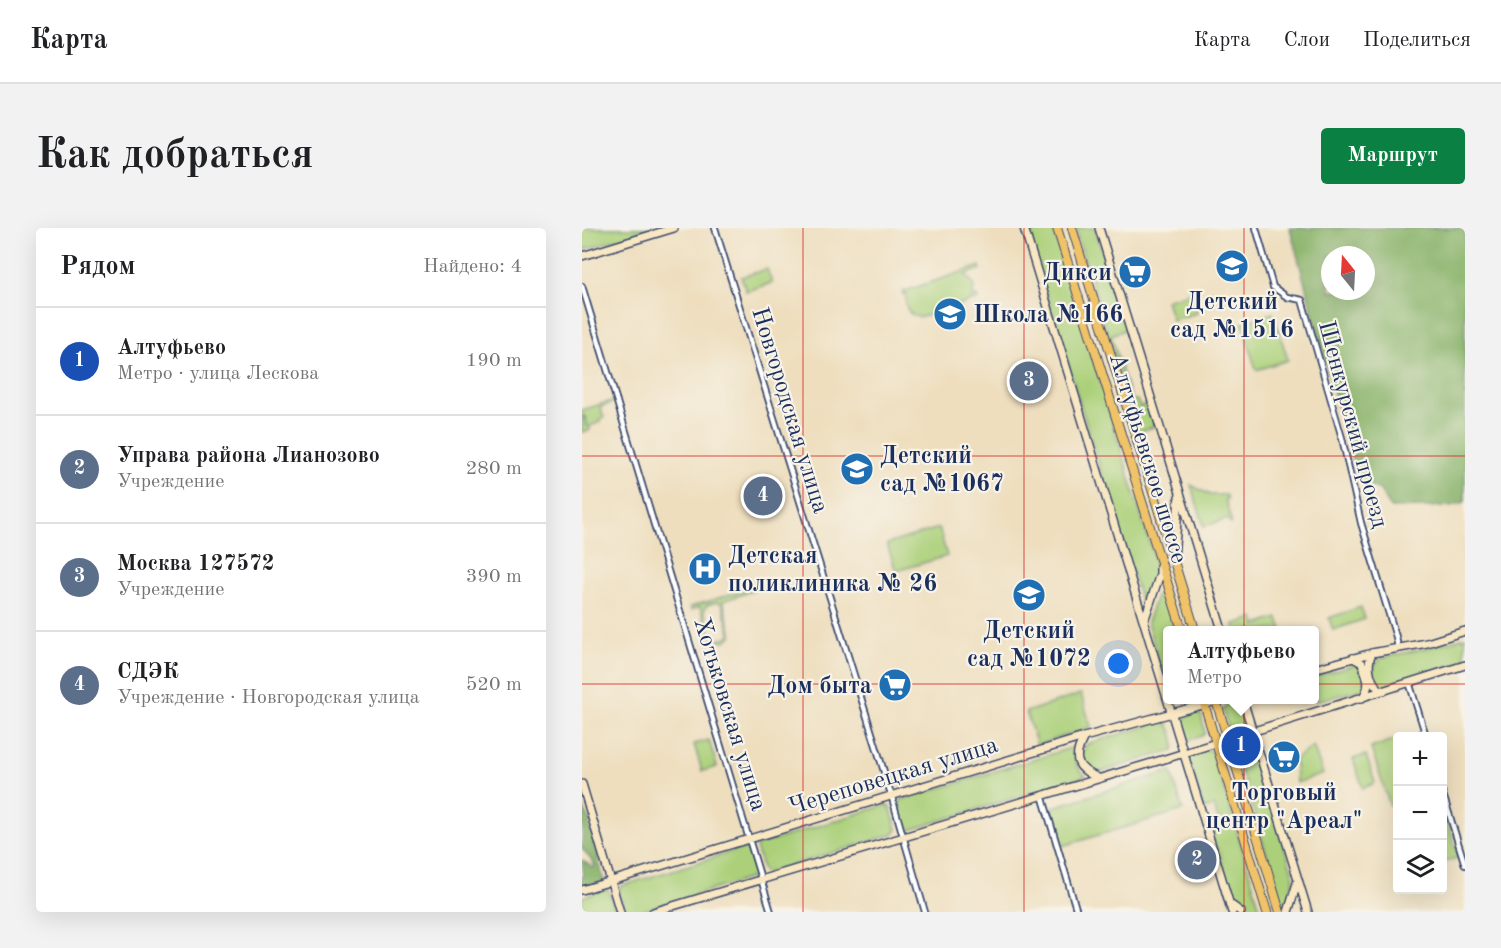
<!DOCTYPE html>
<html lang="ru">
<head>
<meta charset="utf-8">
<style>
	body { margin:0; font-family:"Old Standard TT",serif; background:#f2f2f2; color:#202124 }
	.controls { position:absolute; right:18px; bottom:18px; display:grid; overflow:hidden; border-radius:6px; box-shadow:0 6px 24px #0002 }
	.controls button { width:54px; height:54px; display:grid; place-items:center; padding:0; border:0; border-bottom:2px solid #e0e0e0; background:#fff; color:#202124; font:30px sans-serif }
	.compass { position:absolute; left:739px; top:18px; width:54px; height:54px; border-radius:50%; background:#fff; box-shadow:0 6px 24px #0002; rotate:342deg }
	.you { position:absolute; left:537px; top:436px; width:21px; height:21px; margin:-15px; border:4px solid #fff; border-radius:50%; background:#1a73e8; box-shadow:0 0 0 9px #1a73e833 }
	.badge { display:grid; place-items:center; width:39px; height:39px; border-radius:50%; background:#0b8043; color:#fff; font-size:20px; font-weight:700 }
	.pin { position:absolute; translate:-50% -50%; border:3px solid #fff; box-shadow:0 2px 6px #0006 }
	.popup { position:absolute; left:581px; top:398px; width:156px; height:78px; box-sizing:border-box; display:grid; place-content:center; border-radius:6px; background:#fff; filter:drop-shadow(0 2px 4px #0005); font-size:20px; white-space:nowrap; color:#757577 }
	.popup b { font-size:22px; color:#202124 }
	.popup::after { content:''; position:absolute; left:50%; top:100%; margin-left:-12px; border:12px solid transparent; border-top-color:#fff }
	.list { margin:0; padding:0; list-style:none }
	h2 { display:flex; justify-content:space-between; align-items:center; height:78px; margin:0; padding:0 24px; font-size:26px }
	h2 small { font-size:20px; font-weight:400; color:#757577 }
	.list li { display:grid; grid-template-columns:39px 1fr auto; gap:18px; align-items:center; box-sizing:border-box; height:108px; padding:0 24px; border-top:2px solid #e0e0e0 }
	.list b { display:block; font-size:22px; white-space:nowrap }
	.list p { margin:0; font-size:20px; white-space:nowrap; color:#757577 }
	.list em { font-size:20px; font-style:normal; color:#757577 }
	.icon { flex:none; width:33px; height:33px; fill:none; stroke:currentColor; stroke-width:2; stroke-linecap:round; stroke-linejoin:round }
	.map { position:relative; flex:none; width:883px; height:684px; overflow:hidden; border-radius:6px }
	header { display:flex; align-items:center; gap:36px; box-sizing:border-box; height:84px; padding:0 30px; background:#fff; border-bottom:2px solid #e0e0e0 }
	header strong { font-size:28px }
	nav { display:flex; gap:33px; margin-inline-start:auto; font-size:21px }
	.intro { display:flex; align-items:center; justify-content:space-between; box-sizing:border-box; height:144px; padding:0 36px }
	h1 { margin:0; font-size:42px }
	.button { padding:15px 27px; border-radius:6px; background:#0b8043; color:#fff; font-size:21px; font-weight:700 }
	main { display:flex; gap:36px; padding:0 36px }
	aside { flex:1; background:#fff; border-radius:6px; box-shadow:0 6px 24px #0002 }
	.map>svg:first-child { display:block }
	.green { fill:#abd079; stroke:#63806c; stroke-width:1.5; fill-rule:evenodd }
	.forest { fill:#88b269; stroke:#527064; stroke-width:1.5; fill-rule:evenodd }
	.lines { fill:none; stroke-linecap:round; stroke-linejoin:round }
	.street-casing { stroke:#3b496c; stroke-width:8 }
	.secondary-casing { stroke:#3b496c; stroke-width:10 }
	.primary-casing { stroke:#3b496c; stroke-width:10 }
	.street { stroke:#fff; stroke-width:4.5 }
	.secondary { stroke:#f9e7c3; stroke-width:7 }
	.primary { stroke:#f1c369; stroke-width:8 }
	.grid { fill:none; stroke:#d62828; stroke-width:1.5; stroke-opacity:0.55 }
	.labels { text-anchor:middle; stroke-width:4.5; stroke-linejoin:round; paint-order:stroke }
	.poi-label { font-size:24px; font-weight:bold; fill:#1b2f5e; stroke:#f7f3e8 }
	.street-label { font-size:24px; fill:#1b2f5e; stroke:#f7f3e8 }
</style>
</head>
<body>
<header>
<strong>Карта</strong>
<nav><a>Карта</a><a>Слои</a><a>Поделиться</a></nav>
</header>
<div class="intro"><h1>Как добраться</h1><a class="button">Маршрут</a></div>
<main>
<aside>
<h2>Рядом<small>Найдено: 4</small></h2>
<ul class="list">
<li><span class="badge" style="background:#1a4fb4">1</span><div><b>Алтуфьево</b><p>Метро · улица Лескова</p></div><em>190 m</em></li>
<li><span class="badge" style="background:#5c6f8a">2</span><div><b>Управа района Лианозово</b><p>Учреждение</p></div><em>280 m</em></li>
<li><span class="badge" style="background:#5c6f8a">3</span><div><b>Москва 127572</b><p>Учреждение</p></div><em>390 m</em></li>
<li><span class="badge" style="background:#5c6f8a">4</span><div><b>СДЭК</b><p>Учреждение · Новгородская улица</p></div><em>520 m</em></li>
</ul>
</aside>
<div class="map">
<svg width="883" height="684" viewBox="0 0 883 684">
	<rect width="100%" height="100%" fill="#f7f3e8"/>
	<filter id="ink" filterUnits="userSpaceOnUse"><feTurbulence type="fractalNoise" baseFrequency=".0167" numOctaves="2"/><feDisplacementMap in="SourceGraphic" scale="12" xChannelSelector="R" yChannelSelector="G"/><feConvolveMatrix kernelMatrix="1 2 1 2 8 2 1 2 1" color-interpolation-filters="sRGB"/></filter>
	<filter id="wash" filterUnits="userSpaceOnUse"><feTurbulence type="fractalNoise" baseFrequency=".008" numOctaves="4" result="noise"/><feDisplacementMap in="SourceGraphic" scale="24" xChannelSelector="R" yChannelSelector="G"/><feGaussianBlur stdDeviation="1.35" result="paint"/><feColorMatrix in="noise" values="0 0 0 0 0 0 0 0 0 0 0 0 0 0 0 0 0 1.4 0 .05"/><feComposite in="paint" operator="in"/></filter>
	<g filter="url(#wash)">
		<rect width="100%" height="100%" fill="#eedebe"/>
		<g class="green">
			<path d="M 0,0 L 72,0 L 0,22 Z"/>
			<path d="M 444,0 L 471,0 L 574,336 L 574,345 L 561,380 Z"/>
			<path d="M 493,0 L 513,0 L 545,101 L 529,107 L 549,172 L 555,172 L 558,179 L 567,176 L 574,198 L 556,204 L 582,289 L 592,286 L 594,264 L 590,317 Z"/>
			<path d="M 398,38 L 399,41 L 383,47 L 392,56 L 391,69 L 395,68 L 396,71 L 390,73 L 389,71 L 387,74 L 340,89 C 326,90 321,77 325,66 L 321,67 L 320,64 Z"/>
			<path d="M 185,41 L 190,55 L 164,63 L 159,49 Z"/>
			<path d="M 612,63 L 615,85 L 590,92 L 584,72 Z"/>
			<path d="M 691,85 L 706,132 L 674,142 L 660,95 Z"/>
			<path d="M 29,173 L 30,175 L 18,179 L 22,190 L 17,191 L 18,194 L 8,198 L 8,202 L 0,204 L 0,190 L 2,189 L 4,198 L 6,198 L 3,188 L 0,189 L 0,182 Z"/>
			<path d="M 609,257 L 628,267 L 644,267 L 646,270 L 643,271 L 650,295 L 648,296 L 646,291 L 622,298 Z"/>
			<path d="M 357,300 L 365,328 L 314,343 L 305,316 Z"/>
			<path d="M 579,355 L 594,402 L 586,402 L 585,462 L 565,394 Z"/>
			<path d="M 175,358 L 176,361 L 141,373 L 150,407 L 144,413 L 130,414 L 118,379 L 109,382 L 108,379 ZM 135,374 L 140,376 L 148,406 L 145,409 L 133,413 L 130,411 L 122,382 L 125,377 Z"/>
			<path d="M 779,379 L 783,391 L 751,402 L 747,390 Z"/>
			<path d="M 672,390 L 674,397 L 696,390 L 700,402 L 653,402 L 652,396 Z"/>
			<path d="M 883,409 L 883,433 L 799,459 L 795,458 L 791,440 L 799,430 L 845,420 Z"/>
			<path d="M 772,437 L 779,439 L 784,454 L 782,461 L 734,473 L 732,449 Z"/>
			<path d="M 499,466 L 509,499 L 455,517 L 444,484 Z"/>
			<path d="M 652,474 L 659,478 L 662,494 L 658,500 L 647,501 L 641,482 L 644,477 Z"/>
			<path d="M 614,484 L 619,486 L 623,505 L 620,508 L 606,512 L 602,509 L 598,491 Z"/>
			<path d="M 582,493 C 589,497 594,514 592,522 L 519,544 C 507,544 499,539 498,526 L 505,516 Z"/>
			<path d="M 664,509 L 671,512 L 674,524 L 671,526 L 683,564 L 686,563 L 712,650 L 703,684 L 651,518 L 655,512 Z"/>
			<path d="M 814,511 L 815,575 L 808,578 L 789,520 Z"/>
			<path d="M 127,512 L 135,539 L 120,543 L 112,516 Z"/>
			<path d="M 495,518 C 491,532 493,539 504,548 L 328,602 L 323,599 L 317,578 L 319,572 Z"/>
			<path d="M 731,518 L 741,546 L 714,555 L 713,531 Z"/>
			<path d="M 624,521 L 631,524 L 679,684 L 665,684 L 649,672 L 629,604 L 639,601 L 632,578 L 622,581 L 607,532 L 609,525 Z"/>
			<path d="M 784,527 L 793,555 L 781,560 L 771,531 Z"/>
			<path d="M 589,543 L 601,582 L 480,618 L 468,580 Z"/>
			<path d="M 303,577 L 308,579 L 315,601 L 312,606 L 184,645 L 181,643 L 174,619 L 176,617 Z"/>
			<path d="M 860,578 L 877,629 L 863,634 L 860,627 Z"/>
			<path d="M 162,620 L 166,622 L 174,646 L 172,649 L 57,684 L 45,684 L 43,682 L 37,663 L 39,658 Z"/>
			<path d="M 26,661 L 34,684 L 0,684 L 0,669 Z"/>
		</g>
		<g class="forest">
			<path d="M 708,0 L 883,0 L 883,274 L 868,278 L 809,280 L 798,262 L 775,251 ZM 748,27 L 784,27 L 784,63 L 748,63 Z"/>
			<path d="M 1,580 L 8,592 L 7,600 L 12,609 L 21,651 L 20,655 L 0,659 L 0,649 L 2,647 L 0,632 L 11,640 L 13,637 L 0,620 Z"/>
		</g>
	</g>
	<g filter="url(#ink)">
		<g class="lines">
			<defs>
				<g id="street">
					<path d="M 133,0 L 308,563 L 343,684"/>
					<path d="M 674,0 L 691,59 L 705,69 L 720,72 L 760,210 L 779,295 L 814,409 L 816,420"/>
					<path d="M 0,58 L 189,684"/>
					<path d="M 827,454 L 844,508"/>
					<path d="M 860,563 L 883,637"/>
					<path d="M 460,567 L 495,684"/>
				</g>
				<g id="secondary">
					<path d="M 442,0 L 650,684"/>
					<path d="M 517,0 L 640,402"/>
					<path d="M 0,28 L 92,0"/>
					<path d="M 592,330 L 597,269"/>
					<path d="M 562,393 L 578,346 L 578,338"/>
					<path d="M 790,425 C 784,437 788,459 802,463"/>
					<path d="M 771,430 L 780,435 C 785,449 790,458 780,470"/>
					<path d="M 732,441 L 790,425 L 845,415 L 883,403"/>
					<path d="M 661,472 L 726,684"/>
					<path d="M 502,509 C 490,531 494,540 516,550"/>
					<path d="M 0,556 L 38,684"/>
					<path d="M 0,662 L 502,509 L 638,472"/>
					<path d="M 648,676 L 659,684"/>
					<path d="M 71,684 L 586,530 L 883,437"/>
					<path d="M 706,684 L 716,652"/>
				</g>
				<g id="primary">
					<path d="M 475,0 L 600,402"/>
					<path d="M 490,0 L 613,402"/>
					<path d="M 621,472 L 685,684"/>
					<path d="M 634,472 L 698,684"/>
				</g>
			</defs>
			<use href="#street" class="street-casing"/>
			<use href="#secondary" class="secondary-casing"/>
			<use href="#primary" class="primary-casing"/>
			<use href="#street" class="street"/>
			<use href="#secondary" class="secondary"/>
			<use href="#primary" class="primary"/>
		</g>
	</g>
	<path class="grid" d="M 221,0 L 221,684M 442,0 L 442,684M 662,0 L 662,684M 0,228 L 883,228M 0,456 L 883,456"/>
	<defs>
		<symbol id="school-disc" viewBox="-11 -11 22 22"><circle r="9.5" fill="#1f6fb2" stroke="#f7f3e8"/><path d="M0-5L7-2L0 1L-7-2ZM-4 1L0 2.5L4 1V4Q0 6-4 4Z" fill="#fff"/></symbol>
		<symbol id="supermarket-disc" viewBox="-11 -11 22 22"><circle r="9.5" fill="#1f6fb2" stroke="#f7f3e8"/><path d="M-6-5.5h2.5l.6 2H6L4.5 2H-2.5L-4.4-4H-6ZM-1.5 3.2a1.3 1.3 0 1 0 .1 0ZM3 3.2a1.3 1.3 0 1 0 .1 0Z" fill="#fff"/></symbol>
		<symbol id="hospital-disc" viewBox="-11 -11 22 22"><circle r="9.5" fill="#1f6fb2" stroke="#f7f3e8"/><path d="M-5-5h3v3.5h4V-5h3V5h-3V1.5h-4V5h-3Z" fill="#fff"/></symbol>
	</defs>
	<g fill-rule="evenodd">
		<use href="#school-disc" x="631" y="19" width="38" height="38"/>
		<use href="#supermarket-disc" x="534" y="25" width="38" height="38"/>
		<use href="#school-disc" x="349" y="67" width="38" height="38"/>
		<use href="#school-disc" x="256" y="222" width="38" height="38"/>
		<use href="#hospital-disc" x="104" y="322" width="38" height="38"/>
		<use href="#school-disc" x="428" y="348" width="38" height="38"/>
		<use href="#supermarket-disc" x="294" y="438" width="38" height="38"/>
		<use href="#supermarket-disc" x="683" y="510" width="38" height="38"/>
	</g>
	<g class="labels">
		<g class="poi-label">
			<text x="530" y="52" text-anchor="end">Дикси</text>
			<text x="650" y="81">Детский<tspan x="650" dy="28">сад №1516</tspan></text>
			<text x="391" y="94" text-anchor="start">Школа №166</text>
			<text x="298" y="235" text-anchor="start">Детский<tspan x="298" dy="28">сад №1067</tspan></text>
			<text x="146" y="335" text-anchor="start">Детская<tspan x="146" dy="28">поликлиника № 26</tspan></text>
			<text x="447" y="410">Детский<tspan x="447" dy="28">сад №1072</tspan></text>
			<text x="290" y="465" text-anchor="end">Дом быта</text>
			<text x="702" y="572">Торговый<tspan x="702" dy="28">центр "Ареал"</tspan></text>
		</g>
		<g class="street-label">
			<text transform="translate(209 182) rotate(73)" y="8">Новгородская улица</text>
			<text transform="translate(772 196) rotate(75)" y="8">Шенкурский проезд</text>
			<text transform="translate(567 230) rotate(73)" y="8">Алтуфьевское шоссе</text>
			<text transform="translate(149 486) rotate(73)" y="8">Хотьковская улица</text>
			<text transform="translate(311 547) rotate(-17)" y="8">Череповецкая улица</text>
		</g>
	</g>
</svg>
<div class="controls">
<button>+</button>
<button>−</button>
<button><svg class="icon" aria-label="layers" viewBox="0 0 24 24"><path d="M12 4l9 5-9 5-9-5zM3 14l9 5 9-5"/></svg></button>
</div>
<svg class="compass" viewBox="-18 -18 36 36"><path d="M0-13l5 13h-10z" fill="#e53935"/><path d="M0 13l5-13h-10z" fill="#757577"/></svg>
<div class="you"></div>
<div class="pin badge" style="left:659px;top:518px;background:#1a4fb4">1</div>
<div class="popup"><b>Алтуфьево</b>Метро</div>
<div class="pin badge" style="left:615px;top:632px;background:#5c6f8a">2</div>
<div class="pin badge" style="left:447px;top:153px;background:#5c6f8a">3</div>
<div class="pin badge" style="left:181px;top:268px;background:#5c6f8a">4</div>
</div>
</main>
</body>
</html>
